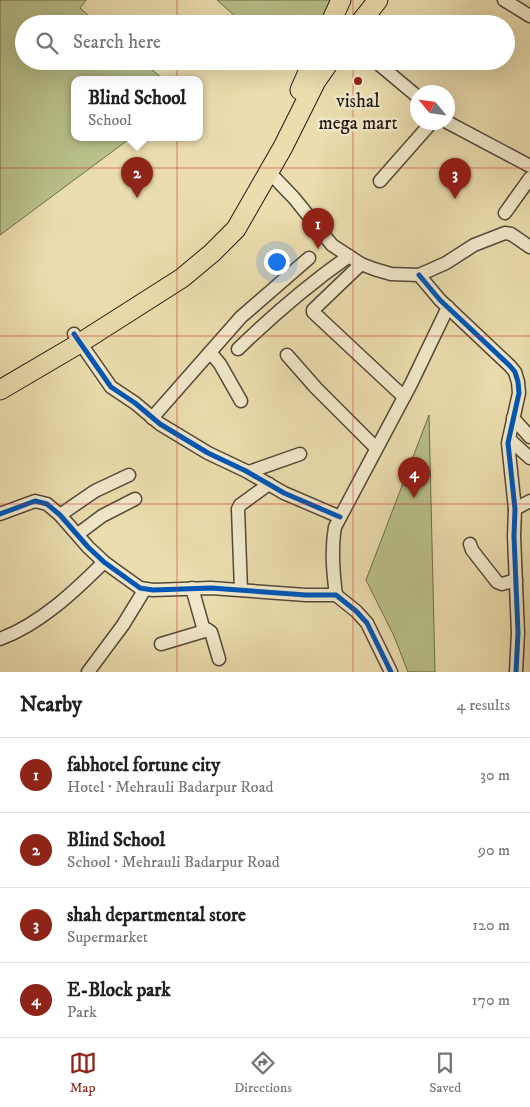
<!DOCTYPE html>
<html lang="en">
<head>
<meta charset="utf-8">
<style>
	body { margin:0; font-family:"IM FELL DW Pica",serif; background:#f6f6f6; color:#202124 }
	.compass { position:absolute; left:410px; top:85px; width:45px; height:45px; border-radius:50%; background:#fff; box-shadow:0 5px 20px #0002; rotate:299deg }
	.you { position:absolute; left:276px; top:261px; width:18px; height:18px; margin:-12px; border:4px solid #fff; border-radius:50%; background:#1a73e8; box-shadow:0 0 0 8px #1a73e833 }
	.badge { display:grid; place-items:center; width:32px; height:32px; border-radius:50%; background:#8f2418; color:#fff; font-size:16px; font-weight:700 }
	.pin { position:absolute; translate:-50% -41px; filter:drop-shadow(0 1px 2px #0008) }
	.pin::after { content:''; position:absolute; top:26px; width:18px; height:15px; background:inherit; clip-path:polygon(0 0,100% 0,50% 100%) }
	.popup { position:absolute; left:71px; top:76px; width:132px; height:65px; box-sizing:border-box; display:grid; place-content:center; border-radius:10px; background:#fff; filter:drop-shadow(0 1px 4px #0005); font-size:16px; white-space:nowrap; color:#757577 }
	.popup b { font-size:19px; color:#202124 }
	.popup::after { content:''; position:absolute; left:50%; top:100%; margin-left:-10px; border:10px solid transparent; border-top-color:#fff }
	.list { margin:0; padding:0; list-style:none }
	h2 { display:flex; justify-content:space-between; align-items:center; height:65px; margin:0; padding:0 20px; font-size:21px }
	h2 small { font-size:16px; font-weight:400; color:#757577 }
	.list li { display:grid; grid-template-columns:32px 1fr auto; gap:15px; align-items:center; box-sizing:border-box; height:75px; padding:0 20px; border-top:1px solid #e0e0e0 }
	.list b { display:block; font-size:19px; white-space:nowrap }
	.list p { margin:0; font-size:16px; white-space:nowrap; color:#757577 }
	.list em { font-size:16px; font-style:normal; color:#757577 }
	.icon { flex:none; width:28px; height:28px; fill:none; stroke:currentColor; stroke-width:2; stroke-linecap:round; stroke-linejoin:round }
	.map { position:relative; flex:none; width:530px; height:672px; overflow:hidden }
	.search { position:absolute; background:#fff; box-shadow:0 5px 20px #0002; left:15px; right:15px; top:15px; height:55px; display:flex; align-items:center; gap:12px; box-sizing:border-box; padding:0 18px; border-radius:28px; color:#757577; font-size:19px }
	.sheet { height:365px; background:#fff }
	nav { display:flex; justify-content:space-around; align-items:center; box-sizing:border-box; height:70px; border-top:1px solid #e0e0e0; background:#fff; font-size:14px; color:#757577 }
	nav a { display:grid; justify-items:center; gap:2px }
	nav .on { color:#8f2418 }
	.map>svg:first-child { display:block }
	.green { fill:#b8c08a; stroke:#6d6c4d }
	.lines { fill:none; stroke-linecap:round; stroke-linejoin:round }
	.street-casing { stroke:#544938; stroke-width:15 }
	.primary-casing { stroke:#221810; stroke-width:21 }
	.street { stroke:#f2e9cb; stroke-width:12 }
	.primary { stroke:#ebddaf; stroke-width:19 }
	.cycleway-casing { stroke:#f2e9cb; stroke-width:8 }
	.cycleway { stroke:#0057b8; stroke-width:5 }
	.grid { fill:none; stroke:#d62828; stroke-width:1; stroke-opacity:0.55 }
	.poi-dot { fill:#8f2418; stroke:#f2e9cb; stroke-width:2 }
	.labels { text-anchor:middle; stroke-width:5; stroke-linejoin:round; paint-order:stroke }
	.poi-label { font-size:19px; fill:#221810; stroke:#f2e9cb }
</style>
</head>
<body>
<div class="map">
<svg width="530" height="672" viewBox="0 0 530 672">
	<rect width="100%" height="100%" fill="#ebddaf"/>
	<filter id="stains"><feTurbulence type="fractalNoise" baseFrequency=".004" numOctaves="4"/><feColorMatrix values="0 0 0 0 .2 0 0 0 0 .09 0 0 0 0 .02 0 0 0 .5 -.17"/></filter>
	<radialGradient id="worn" r=".72"><stop offset=".6" stop-color="#630" stop-opacity="0"/><stop offset="1" stop-color="#630" stop-opacity=".3"/></radialGradient>
	<g class="green">
		<path d="M 0,0 L 86,0 L 80,8 L 98,24 L 24,24 L 24,61 L 142,61 L 163,79 L 74,79 L 74,137 L 132,137 L 0,235 Z"/>
		<path d="M 217,0 L 335,0 L 320,24 L 244,24 Z"/>
		<path d="M 429,415 L 435,672 L 408,672 L 394,636 L 366,580 Z"/>
	</g>
	<g class="lines">
		<defs>
			<g id="street">
				<path d="M 504,0 L 530,16"/>
				<path d="M 375,61 L 418,97"/>
				<path d="M 447,122 L 530,166"/>
				<path d="M 269,172 L 294,198 L 332,245 L 361,264 L 374,269 L 391,274 L 419,275 L 446,263 L 474,245 L 505,233 L 511,234 L 530,247"/>
				<path d="M 380,181 L 432,122"/>
				<path d="M 505,213 L 530,178"/>
				<path d="M 361,264 L 313,310 L 313,312 L 404,397"/>
				<path d="M 419,275 L 440,300 L 510,366 L 515,372 L 518,382 L 519,393 L 508,443 L 515,509 L 514,536 L 518,633 L 516,672"/>
				<path d="M 74,334 L 111,387 L 135,403 L 160,424 L 208,453 L 246,471 L 284,493 L 340,517"/>
				<path d="M 238,349 C 273,315 309,284 349,256"/>
				<path d="M 210,352 L 220,364 L 241,401"/>
				<path d="M 287,355 L 316,388 L 376,448"/>
				<path d="M 152,418 L 241,317 L 309,258"/>
				<path d="M 513,418 L 530,437"/>
				<path d="M 509,439 L 530,458"/>
				<path d="M 249,472 L 300,454"/>
				<path d="M 515,509 L 530,501"/>
				<path d="M 0,514 L 35,501 L 47,504 L 60,515 L 88,547 L 104,562 L 140,588 L 153,590 L 211,588 L 306,595 L 336,595 L 356,611 L 367,623 L 391,672"/>
				<path d="M 60,515 L 95,491 L 129,475"/>
				<path d="M 78,534 L 102,516 L 135,499"/>
				<path d="M 470,544 L 472,550 L 497,582 L 502,584 L 516,580"/>
				<path d="M 192,588 L 203,627 L 211,632 L 219,659"/>
				<path d="M 241,590 L 238,509 L 240,505 L 269,484"/>
				<path d="M 336,595 C 333,572 331,550 335,527 L 411,384 L 448,307"/>
				<path d="M 0,639 C 40,624 74,592 104,562"/>
				<path d="M 161,644 L 208,630"/>
				<path d="M 88,672 L 123,625 L 145,589"/>
			</g>
			<g id="primary">
				<path d="M 330,24 L 341,0"/>
				<path d="M 359,24 L 378,0"/>
				<path d="M 300,90 L 313,61"/>
				<path d="M 0,390 L 80,343 L 182,278 L 212,253 L 236,229 L 283,147 L 316,81 L 330,61"/>
			</g>
		</defs>
		<use href="#street" class="street-casing"/>
		<use href="#primary" class="primary-casing"/>
		<use href="#street" class="street"/>
		<use href="#primary" class="primary"/>
		<defs>
			<g id="cycleway">
				<path d="M 419,275 L 440,300 L 510,366 L 515,372 L 518,382 L 519,393 L 508,443 L 515,509 L 514,536 L 518,633 L 516,672"/>
				<path d="M 74,334 L 111,387 L 135,403 L 160,424 L 208,453 L 246,471 L 284,493 L 340,517"/>
				<path d="M 0,514 L 35,501 L 47,504 L 60,515 L 88,547 L 104,562 L 140,588 L 153,590 L 211,588 L 306,595 L 336,595 L 356,611 L 367,623 L 391,672"/>
			</g>
		</defs>
		<use href="#cycleway" class="cycleway-casing"/>
		<use href="#cycleway" class="cycleway"/>
	</g>
	<path class="grid" d="M 177,0 L 177,24M 353,0 L 353,24M 177,61 L 177,672M 353,61 L 353,672M 0,168 L 530,168M 0,336 L 530,336M 0,504 L 530,504"/>
	<circle class="poi-dot" cx="358" cy="81" r="5"/>
	<g class="labels">
		<g class="poi-label">
			<text x="358" y="107">vishal<tspan x="358" dy="22">mega mart</tspan></text>
		</g>
	</g>
	<rect width="100%" height="100%" filter="url(#stains)"/>
	<rect width="100%" height="100%" fill="url(#worn)"/>
</svg>
<svg class="compass" viewBox="-18 -18 36 36"><path d="M0-13l5 13h-10z" fill="#e53935"/><path d="M0 13l5-13h-10z" fill="#757577"/></svg>
<div class="you"></div>
<div class="pin badge" style="left:318px;top:249px">1</div>
<div class="pin badge" style="left:137px;top:198px">2</div>
<div class="popup"><b>Blind School</b>School</div>
<div class="pin badge" style="left:455px;top:199px">3</div>
<div class="pin badge" style="left:414px;top:498px">4</div>
<div class="search"><svg class="icon" aria-label="search" viewBox="0 0 24 24"><circle cx="10" cy="10" r="6"/><path d="M15 15l6 6"/></svg>Search here</div>
</div>
<section class="sheet">
<h2>Nearby<small>4 results</small></h2>
<ul class="list">
<li><span class="badge">1</span><div><b>fabhotel fortune city</b><p>Hotel · Mehrauli Badarpur Road</p></div><em>30 m</em></li>
<li><span class="badge">2</span><div><b>Blind School</b><p>School · Mehrauli Badarpur Road</p></div><em>90 m</em></li>
<li><span class="badge">3</span><div><b>shah departmental store</b><p>Supermarket</p></div><em>120 m</em></li>
<li><span class="badge">4</span><div><b>E-Block park</b><p>Park</p></div><em>170 m</em></li>
</ul>
</section>
<nav>
<a class="on"><svg class="icon" aria-label="map" viewBox="0 0 24 24"><path d="M3 6l6-2 6 2 6-2v14l-6 2-6-2-6 2zM9 4v14M15 6v14"/></svg>Map</a>
<a><svg class="icon" aria-label="directions" viewBox="0 0 24 24"><path d="M12 3l9 9-9 9-9-9zM9 14v-3h6M13 9l2 2-2 2"/></svg>Directions</a>
<a><svg class="icon" aria-label="saved" viewBox="0 0 24 24"><path d="M7 4h10v16l-5-4-5 4z"/></svg>Saved</a>
</nav>
</body>
</html>
